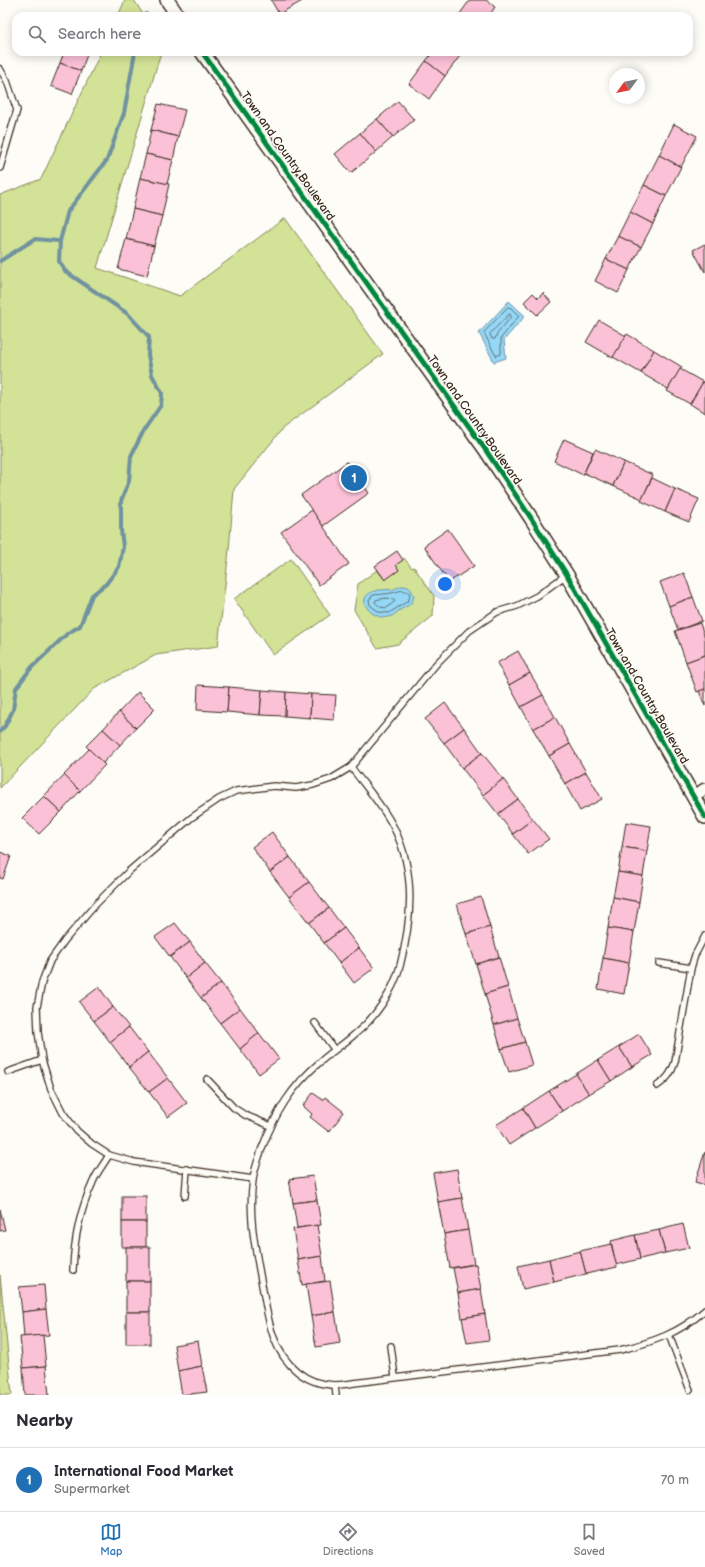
<!DOCTYPE html>
<html lang="en">
<head>
<meta charset="utf-8">
<style>
	body { margin:0; font-family:"Balsamiq Sans",sans-serif; background:#f2f2f3; color:#2b2b33 }
	.compass { position:absolute; left:609px; top:68px; width:36px; height:36px; border-radius:50%; background:#fff; box-shadow:0 2px 10px #0003; rotate:237deg }
	.you { position:absolute; left:445px; top:584px; width:14px; height:14px; margin:-10px; border:3px solid #fff; border-radius:50%; background:#1a73e8; box-shadow:0 0 0 6px #1a73e833 }
	.badge { display:grid; place-items:center; width:26px; height:26px; border-radius:50%; background:#1f6fb2; color:#fff; font-size:13px; font-weight:700 }
	.pin { position:absolute; translate:-50% -50%; border:2px solid #fff; box-shadow:0 1px 4px #0006 }
	.list { margin:0; padding:0; list-style:none }
	h2 { display:flex; justify-content:space-between; align-items:center; height:52px; margin:0; padding:0 16px; font-size:17px }
	h2 small { font-size:13px; font-weight:400; color:#7c7c81 }
	.list li { display:grid; grid-template-columns:26px 1fr auto; gap:12px; align-items:center; box-sizing:border-box; height:64px; padding:0 16px; border-top:1px solid #e1e1e2 }
	.list b { display:block; font-size:15px; white-space:nowrap }
	.list p { margin:0; font-size:13px; white-space:nowrap; color:#7c7c81 }
	.list em { font-size:13px; font-style:normal; color:#7c7c81 }
	.icon { flex:none; width:22px; height:22px; fill:none; stroke:currentColor; stroke-width:2; stroke-linecap:round; stroke-linejoin:round }
	.map { position:relative; flex:none; width:705px; height:1395px; overflow:hidden }
	.search { position:absolute; background:#fff; box-shadow:0 2px 10px #0003; left:12px; right:12px; top:12px; height:44px; display:flex; align-items:center; gap:10px; box-sizing:border-box; padding:0 14px; border-radius:12px; color:#7c7c81; font-size:15px }
	.sheet { height:116px; background:#fff }
	nav { display:flex; justify-content:space-around; align-items:center; box-sizing:border-box; height:56px; border-top:1px solid #e1e1e2; background:#fff; font-size:11px; color:#7c7c81 }
	nav a { display:grid; justify-items:center; gap:2px }
	nav .on { color:#1f6fb2 }
	.map>svg:first-child { display:block }
	.green { fill:#d2e296; stroke:#86865a }
	.water { fill:#95d7f6; stroke:#7192a0 }
	.lines { fill:none; stroke-linecap:round; stroke-linejoin:round }
	.shore { stroke:#5f6f74; stroke-width:1 }
	.stream { stroke:#7192a0; stroke-width:4 }
	.building { fill:#fac1d7; stroke:#3b2a1e }
	.service-casing { stroke:#3b2a1e; stroke-width:8 }
	.minor-casing { stroke:#3b2a1e; stroke-width:14 }
	.tertiary-casing { stroke:#3b2a1e; stroke-width:16 }
	.service { stroke:#fdfcf7; stroke-width:5.5 }
	.minor { stroke:#fdfcf7; stroke-width:11 }
	.tertiary { stroke:#fdfcf7; stroke-width:13 }
	.cycleway-casing { stroke:#fdfcf7; stroke-width:8 }
	.cycleway { stroke:#00873e; stroke-width:5 }
	.labels { text-anchor:middle; stroke-width:3; stroke-linejoin:round; paint-order:stroke }
	.street-label { font-size:12px; fill:#3b2a1e; stroke:#fdfcf7 }
</style>
</head>
<body>
<div class="map">
<svg width="705" height="1395" viewBox="0 0 705 1395">
	<rect width="100%" height="100%" fill="#fdfcf7"/>
	<filter id="ink" filterUnits="userSpaceOnUse"><feTurbulence type="fractalNoise" baseFrequency=".025" numOctaves="2"/><feDisplacementMap in="SourceGraphic" scale="8" xChannelSelector="R" yChannelSelector="G"/><feConvolveMatrix kernelMatrix="1 2 1 2 8 2 1 2 1" color-interpolation-filters="sRGB"/></filter>
	<g filter="url(#ink)">
		<g class="green">
			<path d="M 125,0 L 134,0 L 144,16 L 118,16 Z"/>
			<path d="M 101,52 L 161,52 L 97,268 L 180,296 L 285,218 L 383,354 L 283,428 L 234,489 L 229,550 L 218,646 L 156,655 L 94,689 L 0,788 L 0,195 L 41,179 Z"/>
			<path d="M 404,558 L 412,568 L 414,567 L 434,596 L 433,616 L 398,644 L 377,648 L 354,610 L 358,584 L 377,570 L 385,580 L 396,565 Z"/>
			<path d="M 291,559 L 330,615 L 273,655 L 234,599 Z"/>
			<path d="M 0,1275 L 12,1395 L 0,1395 Z"/>
		</g>
		<g class="water">
			<path d="M 509,301 L 525,316 L 504,340 L 506,358 L 494,362 L 479,333 Z"/>
			<path d="M 401,586 C 409,586 411,588 414,596 C 411,607 409,604 400,610 C 396,612 394,616 389,617 C 371,621 350,595 379,590 C 384,590 387,589 392,590 Z"/>
		</g>
		<g class="lines">
			<g class="shore">
				<path d="M 508,307 L 511,308 L 519,316 L 501,338 L 501,354 L 496,356 L 484,333 Z"/>
				<path d="M 510,314 L 511,317 L 497,334 L 495,339 L 492,339 L 490,334 Z"/>
				<path d="M 402,590 L 409,592 L 410,596 L 408,601 L 389,613 L 379,612 L 370,605 L 369,600 L 373,595 C 383,594 392,594 402,590 Z"/>
				<path d="M 387,598 L 394,599 L 395,601 L 387,608 L 380,607 L 375,602 L 376,600 Z"/>
			</g>
			<g class="stream">
				<path d="M 146,16 L 146,14"/>
				<path d="M 0,261 L 35,239 L 58,241"/>
				<path d="M 0,731 L 5,726 L 13,710 L 16,688 L 32,667 L 68,633 L 80,626 L 92,595 L 106,584 L 119,567 L 123,547 L 121,530 L 121,501 L 129,481 L 131,456 L 144,430 L 161,405 L 162,393 L 152,375 L 148,355 L 149,337 L 128,314 L 65,271 L 59,261 L 60,241 L 68,211 L 107,160 L 124,113 L 135,52"/>
			</g>
		</g>
		<g class="building">
			<path d="M 271,0 L 304,0 L 279,14 Z"/>
			<path d="M 470,0 L 486,0 L 495,7 L 489,16 L 460,16 L 459,15 Z"/>
			<path d="M 64,52 L 88,52 L 81,71 L 60,63 Z"/>
			<path d="M 433,52 L 461,52 L 462,53 L 445,76 L 426,61 Z"/>
			<path d="M 426,61 L 445,76 L 429,99 L 409,84 Z"/>
			<path d="M 60,63 L 81,71 L 72,94 L 51,86 Z"/>
			<path d="M 398,101 L 414,120 L 393,137 L 377,119 Z"/>
			<path d="M 158,104 L 185,110 L 178,137 L 151,130 Z"/>
			<path d="M 377,119 L 393,137 L 376,152 L 360,133 Z"/>
			<path d="M 674,124 L 697,136 L 681,167 L 659,155 Z"/>
			<path d="M 151,130 L 178,137 L 173,160 L 146,154 Z"/>
			<path d="M 360,133 L 376,152 L 351,173 L 335,154 Z"/>
			<path d="M 146,154 L 173,160 L 167,184 L 140,178 Z"/>
			<path d="M 659,155 L 681,167 L 666,196 L 644,185 Z"/>
			<path d="M 140,178 L 169,184 L 162,216 L 133,209 Z"/>
			<path d="M 644,185 L 666,196 L 653,224 L 630,212 Z"/>
			<path d="M 133,209 L 162,216 L 154,246 L 126,239 Z"/>
			<path d="M 630,212 L 653,224 L 641,247 L 618,236 Z"/>
			<path d="M 618,236 L 641,247 L 629,270 L 606,259 Z"/>
			<path d="M 126,239 L 154,246 L 147,276 L 118,269 Z"/>
			<path d="M 705,244 L 705,272 L 693,250 Z"/>
			<path d="M 606,259 L 629,270 L 618,293 L 595,281 Z"/>
			<path d="M 533,293 L 538,298 L 543,293 L 551,302 L 537,315 L 524,302 Z"/>
			<path d="M 599,320 L 626,336 L 613,358 L 586,342 Z"/>
			<path d="M 627,334 L 654,350 L 641,373 L 613,357 Z"/>
			<path d="M 654,350 L 682,367 L 668,389 L 641,373 Z"/>
			<path d="M 680,369 L 703,382 L 690,404 L 667,391 Z"/>
			<path d="M 703,382 L 705,383 L 705,413 L 690,404 Z"/>
			<path d="M 564,439 L 593,452 L 583,475 L 554,461 Z"/>
			<path d="M 595,449 L 624,462 L 613,486 L 584,473 Z"/>
			<path d="M 347,462 L 369,493 L 323,526 L 301,495 Z"/>
			<path d="M 624,462 L 653,475 L 642,499 L 613,486 Z"/>
			<path d="M 652,478 L 675,489 L 665,512 L 641,501 Z"/>
			<path d="M 675,489 L 699,499 L 689,522 L 665,512 Z"/>
			<path d="M 312,510 L 349,564 L 319,585 L 281,532 Z"/>
			<path d="M 448,529 L 474,566 L 449,582 L 424,546 Z"/>
			<path d="M 397,551 L 403,560 L 396,565 L 399,570 L 385,580 L 375,566 Z"/>
			<path d="M 684,573 L 693,597 L 669,606 L 660,582 Z"/>
			<path d="M 693,597 L 702,621 L 678,630 L 669,606 Z"/>
			<path d="M 700,623 L 705,638 L 705,655 L 686,662 L 675,631 Z"/>
			<path d="M 518,651 L 530,673 L 509,685 L 497,663 Z"/>
			<path d="M 705,655 L 705,689 L 697,692 L 686,662 Z"/>
			<path d="M 530,673 L 543,695 L 521,707 L 509,685 Z"/>
			<path d="M 198,685 L 229,687 L 227,712 L 197,710 Z"/>
			<path d="M 229,687 L 262,690 L 260,715 L 227,712 Z"/>
			<path d="M 705,689 L 705,706 L 699,691 Z"/>
			<path d="M 262,690 L 286,692 L 285,716 L 260,715 Z"/>
			<path d="M 138,692 L 155,709 L 136,728 L 119,712 Z"/>
			<path d="M 286,692 L 311,694 L 310,718 L 285,716 Z"/>
			<path d="M 311,694 L 336,695 L 334,720 L 310,718 Z"/>
			<path d="M 543,695 L 555,717 L 533,729 L 521,707 Z"/>
			<path d="M 445,703 L 464,728 L 444,743 L 425,719 Z"/>
			<path d="M 119,712 L 136,728 L 120,745 L 103,729 Z"/>
			<path d="M 555,717 L 570,744 L 549,756 L 533,729 Z"/>
			<path d="M 464,728 L 482,753 L 462,768 L 444,743 Z"/>
			<path d="M 103,729 L 120,745 L 103,763 L 86,746 Z"/>
			<path d="M 570,744 L 586,772 L 565,784 L 549,756 Z"/>
			<path d="M 89,749 L 105,765 L 80,791 L 64,775 Z"/>
			<path d="M 482,753 L 503,779 L 483,795 L 462,768 Z"/>
			<path d="M 586,772 L 602,799 L 580,811 L 565,784 Z"/>
			<path d="M 64,775 L 80,791 L 61,812 L 44,796 Z"/>
			<path d="M 503,779 L 518,799 L 498,814 L 483,795 Z"/>
			<path d="M 44,796 L 61,812 L 39,834 L 22,818 Z"/>
			<path d="M 518,799 L 533,819 L 513,834 L 498,814 Z"/>
			<path d="M 533,819 L 549,839 L 528,854 L 513,834 Z"/>
			<path d="M 626,822 L 651,826 L 647,851 L 622,847 Z"/>
			<path d="M 272,832 L 290,857 L 270,872 L 252,847 Z"/>
			<path d="M 622,847 L 647,851 L 643,876 L 618,872 Z"/>
			<path d="M 0,852 L 11,856 L 3,879 L 0,878 Z"/>
			<path d="M 290,857 L 309,882 L 289,897 L 270,872 Z"/>
			<path d="M 618,872 L 643,876 L 639,902 L 613,897 Z"/>
			<path d="M 309,882 L 329,908 L 309,923 L 289,897 Z"/>
			<path d="M 481,897 L 490,927 L 466,934 L 457,904 Z"/>
			<path d="M 613,897 L 639,902 L 634,932 L 608,928 Z"/>
			<path d="M 329,908 L 344,928 L 324,943 L 309,923 Z"/>
			<path d="M 175,923 L 190,942 L 170,957 L 155,937 Z"/>
			<path d="M 490,927 L 499,957 L 476,964 L 466,934 Z"/>
			<path d="M 344,928 L 359,948 L 339,963 L 324,943 Z"/>
			<path d="M 608,928 L 634,932 L 629,963 L 603,958 Z"/>
			<path d="M 190,942 L 205,963 L 186,978 L 170,957 Z"/>
			<path d="M 359,948 L 374,968 L 354,983 L 339,963 Z"/>
			<path d="M 499,957 L 508,987 L 485,994 L 476,964 Z"/>
			<path d="M 603,958 L 629,963 L 624,994 L 598,989 Z"/>
			<path d="M 205,963 L 221,983 L 201,998 L 186,978 Z"/>
			<path d="M 221,983 L 240,1008 L 220,1023 L 201,998 Z"/>
			<path d="M 99,987 L 113,1007 L 94,1021 L 79,1002 Z"/>
			<path d="M 508,987 L 517,1018 L 494,1025 L 485,994 Z"/>
			<path d="M 113,1007 L 129,1027 L 110,1042 L 94,1021 Z"/>
			<path d="M 240,1008 L 259,1033 L 240,1049 L 220,1023 Z"/>
			<path d="M 517,1018 L 525,1042 L 501,1049 L 494,1025 Z"/>
			<path d="M 129,1027 L 148,1052 L 129,1067 L 110,1042 Z"/>
			<path d="M 259,1033 L 279,1059 L 259,1074 L 240,1049 Z"/>
			<path d="M 639,1034 L 652,1055 L 632,1067 L 619,1047 Z"/>
			<path d="M 525,1042 L 532,1065 L 509,1072 L 501,1049 Z"/>
			<path d="M 619,1047 L 632,1067 L 611,1081 L 598,1060 Z"/>
			<path d="M 148,1052 L 168,1078 L 149,1092 L 129,1067 Z"/>
			<path d="M 598,1060 L 611,1081 L 589,1094 L 576,1074 Z"/>
			<path d="M 576,1074 L 589,1094 L 562,1111 L 549,1091 Z"/>
			<path d="M 168,1078 L 187,1103 L 168,1117 L 149,1092 Z"/>
			<path d="M 549,1091 L 562,1111 L 535,1128 L 523,1108 Z"/>
			<path d="M 313,1093 L 323,1100 L 325,1097 L 344,1112 L 329,1132 L 310,1117 L 312,1114 L 303,1106 Z"/>
			<path d="M 523,1108 L 535,1128 L 509,1145 L 496,1125 Z"/>
			<path d="M 705,1152 L 705,1185 L 695,1182 Z"/>
			<path d="M 457,1169 L 462,1198 L 438,1202 L 433,1173 Z"/>
			<path d="M 313,1176 L 317,1200 L 293,1203 L 289,1179 Z"/>
			<rect x="122" y="1196" width="24" height="26"/>
			<path d="M 462,1198 L 468,1230 L 444,1234 L 438,1202 Z"/>
			<path d="M 317,1200 L 321,1225 L 297,1228 L 293,1203 Z"/>
			<path d="M 0,1209 L 5,1230 L 0,1231 Z"/>
			<rect x="122" y="1222" width="24" height="25"/>
			<path d="M 683,1224 L 689,1248 L 665,1253 L 659,1230 Z"/>
			<path d="M 317,1225 L 322,1256 L 298,1260 L 293,1229 Z"/>
			<path d="M 468,1230 L 474,1264 L 450,1268 L 444,1234 Z"/>
			<path d="M 659,1230 L 665,1253 L 640,1259 L 635,1235 Z"/>
			<path d="M 635,1235 L 640,1259 L 616,1265 L 611,1241 Z"/>
			<path d="M 611,1244 L 617,1267 L 586,1274 L 580,1251 Z"/>
			<rect x="126" y="1247" width="24" height="34"/>
			<path d="M 580,1251 L 586,1274 L 554,1282 L 549,1259 Z"/>
			<path d="M 322,1256 L 325,1281 L 302,1285 L 298,1260 Z"/>
			<path d="M 549,1259 L 554,1282 L 523,1289 L 518,1266 Z"/>
			<path d="M 476,1264 L 481,1289 L 458,1293 L 453,1268 Z"/>
			<rect x="126" y="1281" width="24" height="31"/>
			<path d="M 330,1281 L 335,1312 L 311,1316 L 306,1284 Z"/>
			<path d="M 44,1285 L 46,1309 L 22,1312 L 19,1287 Z"/>
			<path d="M 481,1289 L 485,1314 L 462,1318 L 458,1293 Z"/>
			<path d="M 46,1309 L 49,1335 L 24,1337 L 22,1312 Z"/>
			<rect x="126" y="1312" width="24" height="32"/>
			<path d="M 335,1312 L 340,1343 L 316,1347 L 311,1316 Z"/>
			<path d="M 485,1314 L 489,1340 L 467,1343 L 462,1318 Z"/>
			<path d="M 43,1335 L 46,1366 L 23,1368 L 20,1337 Z"/>
			<path d="M 198,1341 L 202,1366 L 178,1371 L 174,1345 Z"/>
			<path d="M 46,1366 L 49,1395 L 25,1395 L 23,1368 Z"/>
			<path d="M 202,1366 L 207,1392 L 182,1395 L 178,1371 Z"/>
		</g>
		<g class="lines">
			<defs>
				<g id="service">
					<path d="M 0,69 L 7,81 L 17,110 L 0,168"/>
					<path d="M 351,767 C 365,786 383,806 394,828 C 416,872 412,920 400,966 C 393,992 375,1018 355,1034 C 344,1044 331,1052 320,1062 C 291,1087 276,1112 262,1148 C 259,1158 254,1169 253,1180 C 248,1214 255,1247 261,1280 C 265,1299 267,1320 274,1338 C 284,1365 306,1385 335,1385 C 341,1385 348,1384 354,1383 L 620,1350 C 653,1342 680,1333 705,1310"/>
					<path d="M 659,963 L 691,968"/>
					<path d="M 315,1023 L 334,1049"/>
					<path d="M 8,1072 L 42,1060"/>
					<path d="M 207,1079 L 234,1108 L 245,1115 L 271,1126"/>
					<path d="M 657,1086 C 667,1079 671,1074 675,1062 L 691,968 L 695,955 L 705,936"/>
					<path d="M 253,1179 L 134,1162 L 109,1155 L 92,1144 L 77,1131 L 63,1113 L 51,1089 L 42,1060 L 38,1032 L 37,1007 L 42,982 L 50,961 L 65,940 L 96,904 L 129,871 L 191,818 L 219,799 L 236,791 L 274,786 L 296,788 L 313,785 L 331,779 L 351,767 L 437,663 L 469,631 L 497,612 L 517,606 L 537,596 L 566,575"/>
					<path d="M 185,1196 L 187,1169"/>
					<path d="M 73,1270 C 74,1239 80,1210 93,1182 C 97,1172 104,1164 109,1155"/>
					<path d="M 669,1335 L 690,1390"/>
					<path d="M 391,1346 L 395,1377"/>
					<path d="M 335,1385 L 336,1395"/>
				</g>
				<path id="minor" d="M 693,796 L 705,789"/>
				<g id="tertiary">
					<path d="M 167,0 L 178,16"/>
					<path d="M 202,52 L 485,449 L 531,518 L 567,575 L 705,817"/>
				</g>
			</defs>
			<use href="#service" class="service-casing"/>
			<use href="#minor" class="minor-casing"/>
			<use href="#tertiary" class="tertiary-casing"/>
			<use href="#service" class="service"/>
			<use href="#minor" class="minor"/>
			<use href="#tertiary" class="tertiary"/>
			<defs>
				<path id="cycleway" d="M 202,52 L 485,449 L 531,518 L 567,575 L 705,817"/>
			</defs>
			<use href="#cycleway" class="cycleway-casing"/>
			<use href="#cycleway" class="cycleway"/>
		</g>
	</g>
	<g class="labels">
		<g class="street-label">
			<text transform="translate(288 156) rotate(55)" y="4">Town and Country Boulevard</text>
			<text transform="translate(475 420) rotate(55)" y="4">Town and Country Boulevard</text>
			<text transform="translate(647 696) rotate(60)" y="4">Town and Country Boulevard</text>
		</g>
	</g>
</svg>
<svg class="compass" viewBox="-18 -18 36 36"><path d="M0-13l5 13h-10z" fill="#e53935"/><path d="M0 13l5-13h-10z" fill="#7c7c81"/></svg>
<div class="you"></div>
<div class="pin badge" style="left:354px;top:478px">1</div>
<div class="search"><svg class="icon" aria-label="search" viewBox="0 0 24 24"><circle cx="10" cy="10" r="6"/><path d="M15 15l6 6"/></svg>Search here</div>
</div>
<section class="sheet">
<h2>Nearby<small></small></h2>
<ul class="list">
<li><span class="badge">1</span><div><b>International Food Market</b><p>Supermarket</p></div><em>70 m</em></li>
</ul>
</section>
<nav>
<a class="on"><svg class="icon" aria-label="map" viewBox="0 0 24 24"><path d="M3 6l6-2 6 2 6-2v14l-6 2-6-2-6 2zM9 4v14M15 6v14"/></svg>Map</a>
<a><svg class="icon" aria-label="directions" viewBox="0 0 24 24"><path d="M12 3l9 9-9 9-9-9zM9 14v-3h6M13 9l2 2-2 2"/></svg>Directions</a>
<a><svg class="icon" aria-label="saved" viewBox="0 0 24 24"><path d="M7 4h10v16l-5-4-5 4z"/></svg>Saved</a>
</nav>
</body>
</html>
